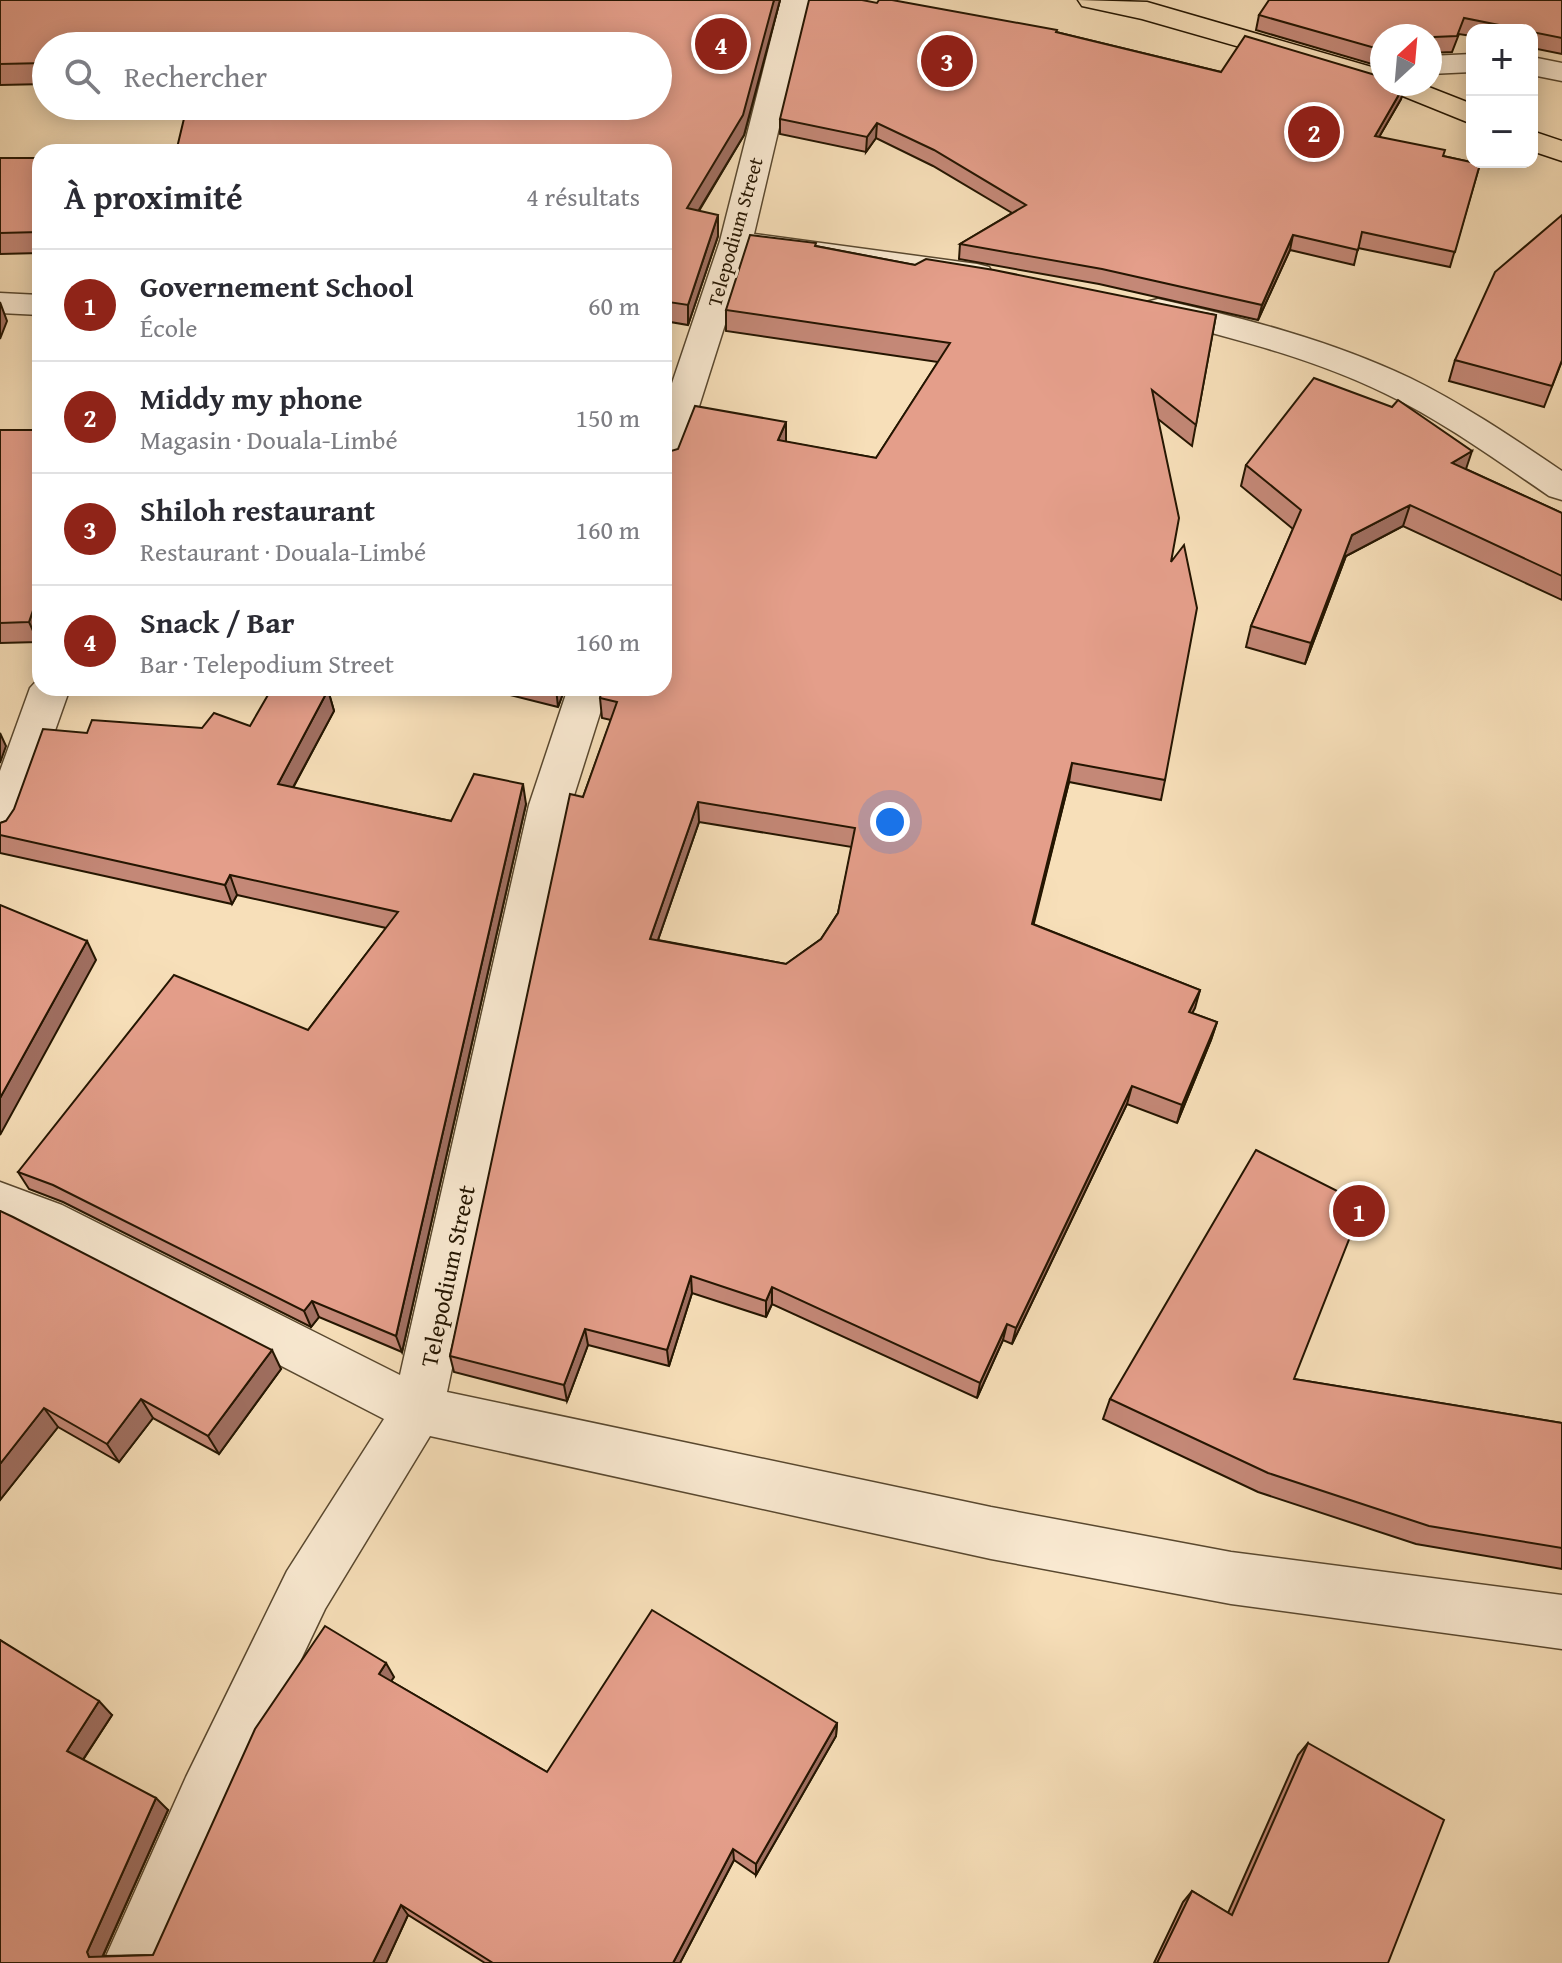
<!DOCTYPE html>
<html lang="fr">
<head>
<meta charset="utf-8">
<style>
	body { margin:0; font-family:"Gentium Book Plus",serif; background:#f7f7f7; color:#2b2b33 }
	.controls { position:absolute; right:24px; top:24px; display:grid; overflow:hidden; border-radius:16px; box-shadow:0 4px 20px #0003 }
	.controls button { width:72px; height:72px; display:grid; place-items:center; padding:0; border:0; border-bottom:2px solid #e1e1e2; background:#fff; color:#2b2b33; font:40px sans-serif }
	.compass { position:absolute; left:1370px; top:24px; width:72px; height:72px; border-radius:50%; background:#fff; box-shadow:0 4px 20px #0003; rotate:26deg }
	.you { position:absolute; left:890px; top:822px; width:28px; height:28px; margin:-20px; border:6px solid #fff; border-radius:50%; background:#1a73e8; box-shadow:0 0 0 12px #1a73e833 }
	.badge { display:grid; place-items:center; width:52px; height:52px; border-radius:50%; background:#8f2418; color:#fff; font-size:26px; font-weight:700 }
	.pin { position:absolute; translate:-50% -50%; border:4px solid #fff; box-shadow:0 2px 8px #0006 }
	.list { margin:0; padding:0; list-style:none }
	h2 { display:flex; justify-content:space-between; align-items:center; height:104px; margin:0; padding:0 32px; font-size:34px }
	h2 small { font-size:26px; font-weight:400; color:#7c7c81 }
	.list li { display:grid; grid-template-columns:52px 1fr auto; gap:24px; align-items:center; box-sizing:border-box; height:112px; padding:0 32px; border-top:2px solid #e1e1e2 }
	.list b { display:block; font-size:30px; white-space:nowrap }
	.list p { margin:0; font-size:26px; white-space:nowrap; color:#7c7c81 }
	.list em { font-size:26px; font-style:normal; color:#7c7c81 }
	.icon { flex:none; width:44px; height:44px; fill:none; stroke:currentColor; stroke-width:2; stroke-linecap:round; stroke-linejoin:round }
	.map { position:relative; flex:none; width:1562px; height:1963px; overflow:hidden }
	.search { position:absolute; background:#fff; box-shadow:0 4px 20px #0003; left:32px; top:32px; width:640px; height:88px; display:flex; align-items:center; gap:20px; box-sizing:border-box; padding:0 28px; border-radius:44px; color:#7c7c81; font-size:30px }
	.panel { position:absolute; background:#fff; box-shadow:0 4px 20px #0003; left:32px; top:144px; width:640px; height:552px; border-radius:24px }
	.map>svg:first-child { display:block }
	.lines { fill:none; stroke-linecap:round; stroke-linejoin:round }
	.street-casing { stroke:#59482f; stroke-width:3 }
	.highway-casing { stroke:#241501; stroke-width:3 }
	.street { fill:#faead2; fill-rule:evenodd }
	.highway { fill:#f7dfb9; fill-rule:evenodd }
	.wall { fill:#c48877; stroke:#241501; stroke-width:2; fill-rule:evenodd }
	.shaded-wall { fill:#a06f61; stroke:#241501; stroke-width:2 }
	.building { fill:#e49e8a; stroke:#241501; stroke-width:2; fill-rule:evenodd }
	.labels { text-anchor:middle; stroke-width:6; stroke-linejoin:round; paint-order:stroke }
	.far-street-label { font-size:20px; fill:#241501; stroke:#faead2 }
	.street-label { font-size:24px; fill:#241501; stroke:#faead2 }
</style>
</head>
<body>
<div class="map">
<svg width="1562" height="1963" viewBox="0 0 1562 1963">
	<rect width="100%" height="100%" fill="#f7dfb9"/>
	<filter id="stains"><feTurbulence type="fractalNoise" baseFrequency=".0025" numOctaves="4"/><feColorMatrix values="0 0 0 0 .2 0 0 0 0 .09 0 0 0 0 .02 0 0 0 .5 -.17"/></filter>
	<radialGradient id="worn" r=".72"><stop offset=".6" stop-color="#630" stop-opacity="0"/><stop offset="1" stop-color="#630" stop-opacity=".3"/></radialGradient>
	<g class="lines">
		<defs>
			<g id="street">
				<path d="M 781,0 L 809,0 L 754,234 L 977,264 L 989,267 L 993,274 L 989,281 L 977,284 L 748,252 L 682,460 L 677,468 L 664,472 L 664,407 L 720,241 Z"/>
				<path d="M 1472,54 L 1472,72 L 1430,74 L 1430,56 Z"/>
				<path d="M 1532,57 L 1562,63 L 1562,81 L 1532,75 Z"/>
				<path d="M 0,293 L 40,295 L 40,315 L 0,313 Z"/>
				<path d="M 1158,299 C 1244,318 1330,340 1410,378 C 1463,404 1513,438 1562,471 L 1562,500 L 1549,496 C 1496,460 1443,421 1384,393 C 1308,356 1227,337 1146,316 L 1141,309 L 1146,302 Z"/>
				<path d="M 40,677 L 40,688 L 70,688 L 21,827 L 15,838 L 0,843 L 0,771 L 30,688 Z"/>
				<path d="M 568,688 L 608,688 L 571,805 L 447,1392 L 991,1507 L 1231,1552 L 1562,1595 L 1562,1649 L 1231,1604 L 991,1559 L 430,1436 L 325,1609 L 226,1817 L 163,1963 L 103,1963 L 186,1777 L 287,1571 L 384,1419 L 28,1235 L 0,1224 L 0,1182 L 62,1205 L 400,1375 L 529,805 Z"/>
			</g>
			<g id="highway">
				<path d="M 1078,0 L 1147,2 L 1382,70 L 1382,84 L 1421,84 L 1472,104 L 1472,124 L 1383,88 L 1142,19 L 1082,6 Z"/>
				<path d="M 1532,131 L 1562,141 L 1562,161 L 1532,151 Z"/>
			</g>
		</defs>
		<use href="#street" class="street-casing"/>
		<use href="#highway" class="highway-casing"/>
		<use href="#street" class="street"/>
		<use href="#highway" class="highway"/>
	</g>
	<g class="wall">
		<path d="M 0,0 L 780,0 L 744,135 L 699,211 L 718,236 L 688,325 L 670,322 L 664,343 L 664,152 L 658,46 L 46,46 L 46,84 L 0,85 Z"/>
		<path d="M 1562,0 L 1562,54 L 1532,48 L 1532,30 L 1472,30 L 1472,36 L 1459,34 L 1452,52 L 1430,53 L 1430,36 L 1382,36 L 1382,67 L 1256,30 L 1259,15 Z"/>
		<path d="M 877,3 L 1056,32 L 1221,72 L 1405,84 L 1401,99 L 1379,137 L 1443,156 L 1480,164 L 1450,267 L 1358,248 L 1354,265 L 1290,250 L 1258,320 L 1099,284 L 959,259 L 960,244 L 1012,213 L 933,166 L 876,138 L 866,152 L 780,134 L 780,119 Z"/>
		<path d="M 0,158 L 40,158 L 40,253 L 0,254 Z"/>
		<path d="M 816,246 L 915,265 L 1216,315 L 1192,446 L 1158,419 L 1171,562 L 1165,780 L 1161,800 L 1069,782 L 1033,924 L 1200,990 L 1192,1013 L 1217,1022 L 1211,1040 L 1177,1123 L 1127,1104 L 1012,1344 L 1003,1340 L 977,1398 L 772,1304 L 766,1317 L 692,1293 L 669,1366 L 588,1345 L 567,1401 L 454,1372 L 450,1356 L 583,797 L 611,720 L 602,718 L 600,698 L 786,442 L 876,458 L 938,362 L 726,331 L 726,310 ZM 699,822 L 852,847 L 838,913 L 821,939 L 786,964 L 658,940 Z"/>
		<path d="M 1455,360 L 1562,361 L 1544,407 L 1449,381 Z"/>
		<path d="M 0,430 L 38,642 L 0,643 Z"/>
		<path d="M 1246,465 L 1466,469 L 1562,513 L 1562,600 L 1403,526 L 1346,556 L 1305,664 L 1246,647 L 1251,626 L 1293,529 L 1241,486 Z"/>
		<path d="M 482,688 L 565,688 L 558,707 Z"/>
		<path d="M 328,690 L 334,711 L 293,788 L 451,821 L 526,804 L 402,1352 L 319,1317 L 311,1327 L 63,1202 L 29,1189 L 18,1172 L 308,1030 L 386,928 L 237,895 L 232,904 L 0,853 L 0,823 L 6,821 L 87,733 L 250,726 Z"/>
		<path d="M 0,1211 L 281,1369 L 219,1454 L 153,1418 L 119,1462 L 58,1427 L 0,1500 Z"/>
		<path d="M 1294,1379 L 1562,1423 L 1562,1569 L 1416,1544 L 1258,1492 L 1103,1419 L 1110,1399 Z"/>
		<path d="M 0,1640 L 112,1715 L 83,1760 L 168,1810 L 103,1956 L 153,1955 L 394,1677 L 391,1681 L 547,1772 L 837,1723 L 836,1736 L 756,1875 L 734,1860 L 680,1963 L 485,1963 L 408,1915 L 386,1963 L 0,1963 Z"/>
		<path d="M 1308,1743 L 1388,1963 L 1154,1963 L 1183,1902 L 1192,1891 L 1228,1913 L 1298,1755 Z"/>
	</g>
	<g class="shaded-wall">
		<path d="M 774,0 L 780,0 L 744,135 L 688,228 L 687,208 Z"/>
		<path d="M 98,37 L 101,46 L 97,46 L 96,42 Z"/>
		<path d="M 1405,84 L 1401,99 L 1371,151 L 1375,136 Z"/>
		<path d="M 877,123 L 876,138 L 866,152 L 867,137 Z"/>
		<path d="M 718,215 L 718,236 L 688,325 L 688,305 Z"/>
		<path d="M 1293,235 L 1290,250 L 1258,320 L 1262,305 Z"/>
		<path d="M 0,302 L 7,321 L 0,339 Z"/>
		<path d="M 669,302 L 670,322 L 664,343 L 664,318 Z"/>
		<path d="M 786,422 L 786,443 L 778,440 Z"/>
		<path d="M 1472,451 L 1465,472 L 1452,463 Z"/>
		<path d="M 1410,505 L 1403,526 L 1346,556 L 1305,664 L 1311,643 L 1352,535 Z"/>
		<path d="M 40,590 L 40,635 L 38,642 L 29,622 Z"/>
		<path d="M 556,688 L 565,688 L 558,707 Z"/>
		<path d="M 328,690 L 334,711 L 284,804 L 278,784 Z"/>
		<path d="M 0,733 L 6,746 L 0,763 Z"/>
		<path d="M 1072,763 L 1069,782 L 1029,943 L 1032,924 Z"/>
		<path d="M 523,784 L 526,804 L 402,1352 L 396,1336 Z"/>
		<path d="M 698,802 L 699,822 L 652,957 L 650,939 Z"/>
		<path d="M 230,875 L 237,895 L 232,904 L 225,885 Z"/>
		<path d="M 87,941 L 96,960 L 0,1135 L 0,1098 Z"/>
		<path d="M 1200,990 L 1195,1008 L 1183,1030 L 1189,1012 Z"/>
		<path d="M 1217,1022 L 1211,1040 L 1177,1123 L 1182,1105 Z"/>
		<path d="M 1132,1086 L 1127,1104 L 1012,1344 L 1016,1328 Z"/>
		<path d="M 691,1276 L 692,1293 L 669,1366 L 667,1350 Z"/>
		<path d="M 772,1287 L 772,1304 L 766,1317 L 766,1301 Z"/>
		<path d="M 312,1301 L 319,1317 L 311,1327 L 304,1311 Z"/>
		<path d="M 1007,1324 L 1003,1340 L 977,1398 L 980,1383 Z"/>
		<path d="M 585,1329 L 588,1345 L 567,1401 L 564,1385 Z"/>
		<path d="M 272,1350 L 281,1369 L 219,1454 L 208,1436 Z"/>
		<path d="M 141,1399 L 153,1418 L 119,1462 L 107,1444 Z"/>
		<path d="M 44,1408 L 58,1427 L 0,1500 L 0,1464 Z"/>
		<path d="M 386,1663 L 394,1677 L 387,1687 L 379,1674 Z"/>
		<path d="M 99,1701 L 112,1715 L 80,1764 L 67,1751 Z"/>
		<path d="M 837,1723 L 836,1736 L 756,1875 L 756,1864 Z"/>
		<path d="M 156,1798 L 168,1810 L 100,1962 L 89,1957 L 87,1952 Z"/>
		<path d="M 733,1849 L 734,1860 L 680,1963 L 673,1963 Z"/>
		<path d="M 401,1905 L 408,1915 L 386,1963 L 373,1963 Z"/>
	</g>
	<g class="building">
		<path d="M 0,0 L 774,0 L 743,115 L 687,208 L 718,215 L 688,305 L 669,302 L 664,318 L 664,152 L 176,152 L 187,106 L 658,106 L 658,46 L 200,46 L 202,36 L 98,37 L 96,42 L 90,42 L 89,46 L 46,46 L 46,63 L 0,64 Z"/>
		<path d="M 809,0 L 862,0 L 877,3 L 879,0 L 892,0 L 1057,30 L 1056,32 L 1221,72 L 1245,36 L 1382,77 L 1382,84 L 1405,84 L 1375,136 L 1445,150 L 1443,156 L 1480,164 L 1455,252 L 1362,232 L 1358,250 L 1293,235 L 1262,305 L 1102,269 L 960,244 L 1026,205 L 934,150 L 877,123 L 867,137 L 780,119 Z"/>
		<path d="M 1269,0 L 1562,0 L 1562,38 L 1532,32 L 1532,30 L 1524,30 L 1464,18 L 1457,36 L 1434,37 L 1430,44 L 1430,36 L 1382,36 L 1382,50 L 1259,15 Z"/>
		<path d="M 0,158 L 40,158 L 40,232 L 0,233 Z"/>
		<path d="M 1562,215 L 1562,360 L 1552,386 L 1455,360 L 1495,272 Z"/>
		<path d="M 750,235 L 816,243 L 815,246 L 915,265 L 926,259 L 994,270 L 1216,315 L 1196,425 L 1152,390 L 1179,518 L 1171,562 L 1184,545 L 1197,608 L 1165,780 L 1072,763 L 1032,924 L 1200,990 L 1189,1012 L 1217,1022 L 1182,1105 L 1132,1086 L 1016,1328 L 1007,1324 L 980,1383 L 772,1287 L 766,1301 L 691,1276 L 667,1350 L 585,1329 L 564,1385 L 450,1356 L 570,794 L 583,797 L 617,702 L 600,698 L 602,688 L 664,688 L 664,453 L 678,449 L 695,406 L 786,422 L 778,440 L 876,458 L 950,343 L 726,310 ZM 698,802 L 855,828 L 838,913 L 821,939 L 786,964 L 650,939 Z"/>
		<path d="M 1314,378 L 1392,407 L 1398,400 L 1472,451 L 1452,463 L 1562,513 L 1562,576 L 1410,505 L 1352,535 L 1311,643 L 1251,626 L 1301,510 L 1246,465 Z"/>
		<path d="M 0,430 L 40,430 L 40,590 L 29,622 L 0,623 Z"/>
		<path d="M 272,688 L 316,688 L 328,690 L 278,784 L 451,821 L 474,774 L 523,784 L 396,1336 L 312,1301 L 304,1311 L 53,1185 L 18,1172 L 174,975 L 308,1030 L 398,912 L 230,875 L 225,885 L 0,835 L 0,823 L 6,821 L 14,809 L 43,729 L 87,733 L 92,720 L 202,728 L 214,713 L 250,726 Z"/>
		<path d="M 0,905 L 87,941 L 0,1098 Z"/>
		<path d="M 1256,1150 L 1363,1204 L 1294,1379 L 1562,1423 L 1562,1548 L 1429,1526 L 1268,1473 L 1110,1399 Z"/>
		<path d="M 0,1211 L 13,1217 L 272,1350 L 208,1436 L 141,1399 L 107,1444 L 44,1408 L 0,1464 Z"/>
		<path d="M 652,1610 L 837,1723 L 756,1864 L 733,1849 L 673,1963 L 493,1963 L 401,1905 L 373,1963 L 0,1963 L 0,1640 L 99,1701 L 67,1751 L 156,1798 L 87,1952 L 89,1957 L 153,1955 L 255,1729 L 325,1626 L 386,1663 L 379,1674 L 547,1772 Z"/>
		<path d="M 1308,1743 L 1444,1820 L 1388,1963 L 1157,1963 L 1192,1891 L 1232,1915 Z"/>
	</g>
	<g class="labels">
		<g class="far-street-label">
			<text transform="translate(735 232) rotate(-74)" y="7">Telepodium Street</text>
		</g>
		<g class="street-label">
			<text transform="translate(448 1276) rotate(-78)" y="8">Telepodium Street</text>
		</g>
	</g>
	<rect width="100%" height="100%" filter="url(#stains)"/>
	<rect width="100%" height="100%" fill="url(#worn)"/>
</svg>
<div class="controls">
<button>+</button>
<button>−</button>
</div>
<svg class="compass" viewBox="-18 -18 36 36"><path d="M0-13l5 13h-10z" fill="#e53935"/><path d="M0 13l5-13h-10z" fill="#7c7c81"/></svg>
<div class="you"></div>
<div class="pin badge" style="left:1359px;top:1211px">1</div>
<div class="pin badge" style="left:1314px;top:132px">2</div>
<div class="pin badge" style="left:947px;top:61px">3</div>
<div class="pin badge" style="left:721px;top:44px">4</div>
<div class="search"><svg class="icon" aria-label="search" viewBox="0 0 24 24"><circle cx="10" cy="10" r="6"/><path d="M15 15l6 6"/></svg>Rechercher</div>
<section class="panel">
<h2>À proximité<small>4 résultats</small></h2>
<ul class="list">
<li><span class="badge">1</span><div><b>Governement School</b><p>École</p></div><em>60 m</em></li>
<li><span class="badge">2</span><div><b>Middy my phone</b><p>Magasin · Douala-Limbé</p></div><em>150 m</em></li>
<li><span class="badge">3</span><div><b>Shiloh restaurant</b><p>Restaurant · Douala-Limbé</p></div><em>160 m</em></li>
<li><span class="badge">4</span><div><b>Snack / Bar</b><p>Bar · Telepodium Street</p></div><em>160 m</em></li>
</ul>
</section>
</div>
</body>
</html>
